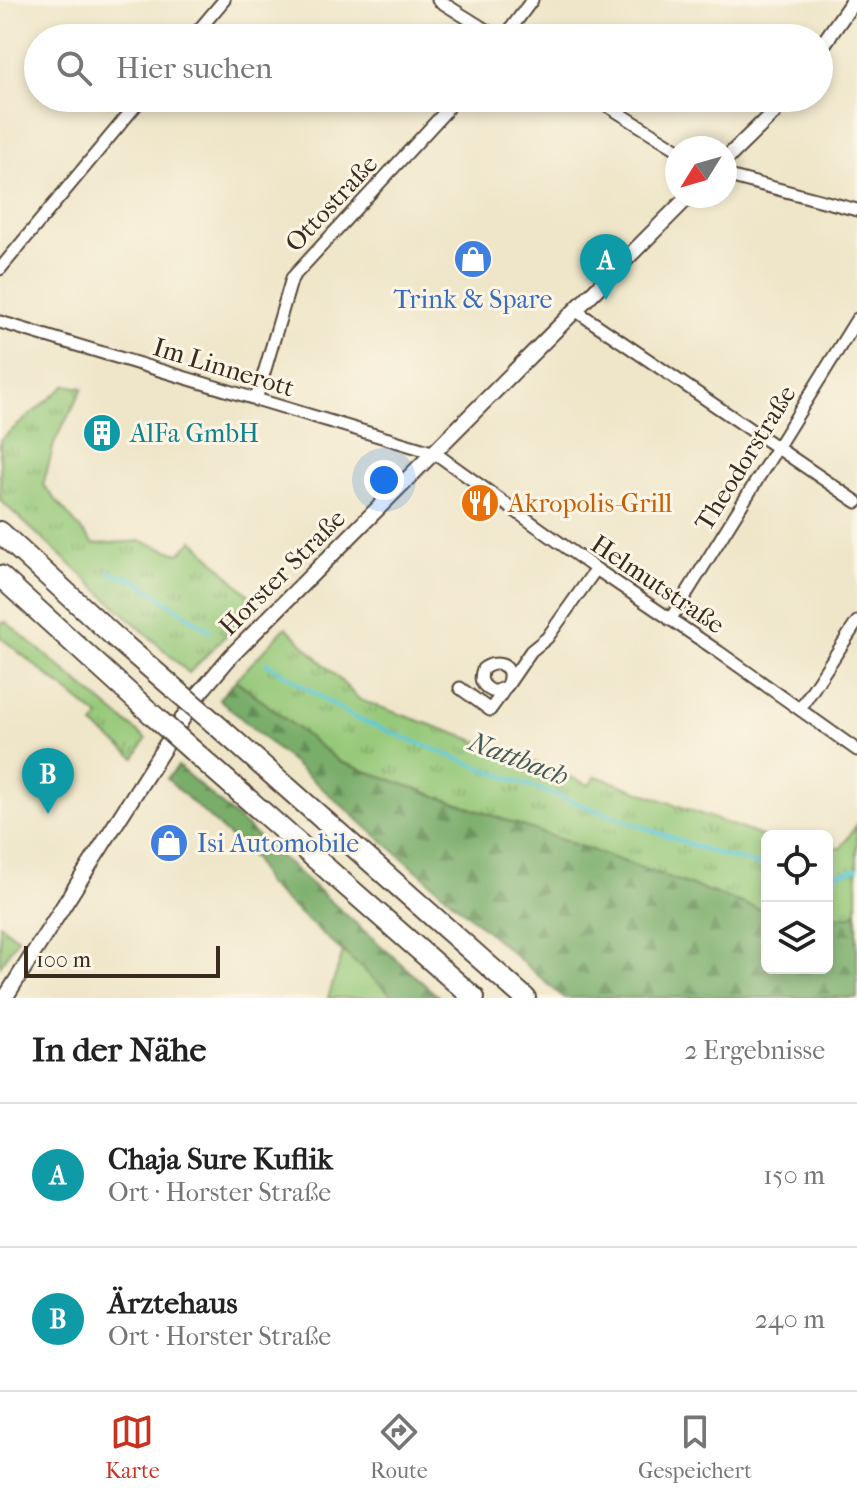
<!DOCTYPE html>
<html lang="de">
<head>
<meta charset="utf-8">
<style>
	body { margin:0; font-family:"IM FELL French Canon",serif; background:#f2f2f2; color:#222 }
	.controls { position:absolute; right:24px; bottom:24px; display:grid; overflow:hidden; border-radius:12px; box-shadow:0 4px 12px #0003 }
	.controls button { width:72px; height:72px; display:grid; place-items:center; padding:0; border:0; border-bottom:2px solid #e0e0e0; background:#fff; color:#222; font:40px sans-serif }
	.compass { position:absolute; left:665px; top:136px; width:72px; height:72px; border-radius:50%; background:#fff; box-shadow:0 4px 12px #0003; rotate:233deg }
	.scale { position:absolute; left:24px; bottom:20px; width:196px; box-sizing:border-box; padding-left:8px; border:4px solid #3b2a1e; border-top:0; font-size:22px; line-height:28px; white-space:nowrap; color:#3b2a1e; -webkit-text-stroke:6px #fcf5e5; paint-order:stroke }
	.you { position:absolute; left:384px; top:480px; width:28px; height:28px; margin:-20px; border:6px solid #fff; border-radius:50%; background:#1a73e8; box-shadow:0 0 0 12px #1a73e833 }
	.badge { display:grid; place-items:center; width:52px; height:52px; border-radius:50%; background:#c8321e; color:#fff; font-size:26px; font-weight:700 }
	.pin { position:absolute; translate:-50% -66px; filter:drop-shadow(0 2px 4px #0008) }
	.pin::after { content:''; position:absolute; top:42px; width:28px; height:24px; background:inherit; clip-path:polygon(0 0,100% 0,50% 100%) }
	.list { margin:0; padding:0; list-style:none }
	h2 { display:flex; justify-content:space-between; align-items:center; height:104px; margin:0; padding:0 32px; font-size:34px }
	h2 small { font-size:26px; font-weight:400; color:#767676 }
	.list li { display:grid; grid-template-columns:52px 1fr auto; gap:24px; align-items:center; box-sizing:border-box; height:144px; padding:0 32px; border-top:2px solid #e0e0e0 }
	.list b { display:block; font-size:30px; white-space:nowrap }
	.list p { margin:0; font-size:26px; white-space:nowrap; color:#767676 }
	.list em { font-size:26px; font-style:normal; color:#767676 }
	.icon { flex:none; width:44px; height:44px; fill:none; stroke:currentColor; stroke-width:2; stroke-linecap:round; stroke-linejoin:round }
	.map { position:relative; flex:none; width:857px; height:998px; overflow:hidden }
	.search { position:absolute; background:#fff; box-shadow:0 4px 12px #0003; left:24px; right:24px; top:24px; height:88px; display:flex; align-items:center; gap:20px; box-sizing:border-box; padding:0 28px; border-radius:44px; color:#767676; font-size:30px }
	.sheet { height:392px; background:#fff }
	nav { display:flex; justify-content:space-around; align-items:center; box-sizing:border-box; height:112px; border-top:2px solid #e0e0e0; background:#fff; font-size:22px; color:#767676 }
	nav a { display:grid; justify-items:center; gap:4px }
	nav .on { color:#c8321e }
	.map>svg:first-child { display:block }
	.grass { fill:url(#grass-tufts); stroke:#697a4c; stroke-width:2 }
	.forest { fill:url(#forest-firs); stroke:#5a6c44; stroke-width:2 }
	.green { fill:#97c97a; stroke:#697a4c; stroke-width:2 }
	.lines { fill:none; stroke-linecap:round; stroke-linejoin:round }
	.stream { stroke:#5ec9d8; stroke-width:4 }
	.minor-casing { stroke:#564638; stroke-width:15 }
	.secondary-casing { stroke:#564638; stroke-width:18 }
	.motorway-casing { stroke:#564638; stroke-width:24 }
	.minor { stroke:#fff; stroke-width:11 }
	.secondary { stroke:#fff; stroke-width:14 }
	.motorway { stroke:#fff; stroke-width:20 }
	.motorway-bridge-casing { stroke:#564638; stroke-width:24; stroke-linecap:butt }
	.motorway-bridge { stroke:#fff; stroke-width:20 }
	.labels { text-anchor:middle; stroke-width:6; stroke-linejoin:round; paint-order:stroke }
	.street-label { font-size:26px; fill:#3b2a1e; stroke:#fcf5e5 }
	.shop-label { font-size:26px; fill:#366cbe; stroke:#fcf5e5 }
	.culture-label { font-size:26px; fill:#0d838f; stroke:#fcf5e5; text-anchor:start }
	.food-label { font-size:26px; fill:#c56008; stroke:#fcf5e5; text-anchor:start }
	.water-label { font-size:28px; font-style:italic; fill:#465a56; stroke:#fcf5e5 }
</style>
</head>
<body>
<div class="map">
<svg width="857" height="998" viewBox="0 0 857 998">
	<defs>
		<pattern id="grass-tufts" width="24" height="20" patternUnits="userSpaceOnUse" patternTransform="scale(2)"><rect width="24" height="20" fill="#97c97a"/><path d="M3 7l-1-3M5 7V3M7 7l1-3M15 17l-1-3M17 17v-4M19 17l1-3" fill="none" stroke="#7ca363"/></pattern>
		<pattern id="forest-firs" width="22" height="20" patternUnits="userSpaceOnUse" patternTransform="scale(2)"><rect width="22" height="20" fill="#79ad6a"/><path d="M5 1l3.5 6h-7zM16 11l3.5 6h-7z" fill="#648d57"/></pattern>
	</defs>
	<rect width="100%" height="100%" fill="#fcf5e5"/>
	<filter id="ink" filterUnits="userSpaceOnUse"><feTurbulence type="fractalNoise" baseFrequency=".0125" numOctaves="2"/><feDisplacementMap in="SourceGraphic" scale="16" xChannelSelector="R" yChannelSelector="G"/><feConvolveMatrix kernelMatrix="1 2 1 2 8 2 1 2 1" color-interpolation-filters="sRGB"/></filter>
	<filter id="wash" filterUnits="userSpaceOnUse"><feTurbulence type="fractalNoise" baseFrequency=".006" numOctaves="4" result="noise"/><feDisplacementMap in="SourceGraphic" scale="32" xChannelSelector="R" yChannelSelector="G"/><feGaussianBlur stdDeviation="1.8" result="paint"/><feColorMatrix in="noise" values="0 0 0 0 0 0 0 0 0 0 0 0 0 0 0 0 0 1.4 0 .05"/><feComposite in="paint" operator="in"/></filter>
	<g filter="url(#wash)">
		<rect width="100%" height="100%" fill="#efe6c9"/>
		<g class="grass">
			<path d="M 66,385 L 83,388 L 55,441 L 43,485 L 93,544 L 142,541 L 179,554 L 193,540 L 257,603 L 189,673 L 0,500 L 0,440 Z"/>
			<path d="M 6,622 L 146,739 L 135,758 L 93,725 L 99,717 L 0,637 L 0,623 Z"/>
			<path d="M 286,627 L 360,700 L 519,756 L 589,785 L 596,776 L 767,838 L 767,912 L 340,762 L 236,680 Z"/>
			<path d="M 857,824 L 857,913 L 850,916 L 827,918 L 827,847 L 841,848 Z"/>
			<path d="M 0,924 L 18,938 L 0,966 Z"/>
		</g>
		<g class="forest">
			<path d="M 236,680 L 340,762 L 767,912 L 767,968 L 827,968 L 827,918 L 850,916 L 857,913 L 857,998 L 564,998 L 219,699 Z"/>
			<path d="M 178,766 L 440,998 L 395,998 L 266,884 L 254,859 L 167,779 Z"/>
		</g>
		<path class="green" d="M 343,952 L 395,998 L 328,998 Z"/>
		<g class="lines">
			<g class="stream">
				<path d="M 109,572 L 135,580 L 210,631"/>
				<path d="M 266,663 L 353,717 L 481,768 L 717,854 L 767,867"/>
				<path d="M 827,876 L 857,869"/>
			</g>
		</g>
	</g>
	<g filter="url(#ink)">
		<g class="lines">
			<defs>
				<g id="minor">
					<path d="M 438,0 L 499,38"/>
					<path d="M 192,38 L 224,0"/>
					<path d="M 504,38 L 532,0"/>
					<path d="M 595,98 L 677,149"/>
					<path d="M 725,175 L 857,210"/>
					<path d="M 0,269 L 142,98"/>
					<path d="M 575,310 L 857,502"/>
					<path d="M 0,322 L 435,453 L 596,569 L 719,652 L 857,750"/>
					<path d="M 256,400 L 292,278 L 445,112 L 453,98"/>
					<path d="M 670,620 L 857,319"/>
					<path d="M 460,688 L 490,710 C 496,701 505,691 508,682 C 514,664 495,659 483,669 C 479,679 482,686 492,691 L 497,691 L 507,686 L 531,651 L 547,638 L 596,569"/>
					<path d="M 800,709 L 857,622"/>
				</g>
				<g id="secondary">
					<path d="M 819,50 L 854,0"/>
					<path d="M 725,160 L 772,114 L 784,98"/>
					<path d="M 5,998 L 197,696 L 231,656 L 689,196"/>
				</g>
				<g id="motorway">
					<path d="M 0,532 L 116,638 L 176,690"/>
					<path d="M 0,576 L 156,718"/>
					<path d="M 212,721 L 525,998"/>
					<path d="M 192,750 L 474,998"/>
				</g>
			</defs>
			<use href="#minor" class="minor-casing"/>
			<use href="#secondary" class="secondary-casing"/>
			<use href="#motorway" class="motorway-casing"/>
			<use href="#minor" class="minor"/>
			<use href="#secondary" class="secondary"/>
			<use href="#motorway" class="motorway"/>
			<defs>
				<g id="motorway-bridge">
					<path d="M 176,690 L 212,721"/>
					<path d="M 156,718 L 192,750"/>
				</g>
			</defs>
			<use href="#motorway-bridge" class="motorway-bridge-casing"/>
			<use href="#motorway-bridge" class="motorway-bridge"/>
		</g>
	</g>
	<defs>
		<symbol id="shop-disc" viewBox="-11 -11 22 22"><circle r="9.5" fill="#3f7fe0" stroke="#fcf5e5"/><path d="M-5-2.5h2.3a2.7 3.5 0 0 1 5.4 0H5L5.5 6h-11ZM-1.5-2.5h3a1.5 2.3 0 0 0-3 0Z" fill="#fff"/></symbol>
		<symbol id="building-disc" viewBox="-11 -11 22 22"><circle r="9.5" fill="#0f9aa8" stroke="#fcf5e5"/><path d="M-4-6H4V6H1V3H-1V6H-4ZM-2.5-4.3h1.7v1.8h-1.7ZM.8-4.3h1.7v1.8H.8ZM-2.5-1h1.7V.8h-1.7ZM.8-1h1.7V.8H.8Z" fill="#fff"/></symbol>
		<symbol id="restaurant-disc" viewBox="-11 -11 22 22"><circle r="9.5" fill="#e8710a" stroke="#fcf5e5"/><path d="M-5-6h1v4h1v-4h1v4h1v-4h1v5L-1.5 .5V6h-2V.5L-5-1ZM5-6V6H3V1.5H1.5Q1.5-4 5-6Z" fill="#fff"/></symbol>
	</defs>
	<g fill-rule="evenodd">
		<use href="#shop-disc" x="451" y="237" width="44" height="44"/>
		<use href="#building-disc" x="80" y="411" width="44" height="44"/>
		<use href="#restaurant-disc" x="458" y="481" width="44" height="44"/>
		<use href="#shop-disc" x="147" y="821" width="44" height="44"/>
	</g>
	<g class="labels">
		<g class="street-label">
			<text transform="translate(331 203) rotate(-47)" y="9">Ottostraße</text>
			<text transform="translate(224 367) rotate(17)" y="9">Im Linnerott</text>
			<text transform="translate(745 458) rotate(-58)" y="9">Theodorstraße</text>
			<text transform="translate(282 572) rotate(-45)" y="9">Horster Straße</text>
			<text transform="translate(658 584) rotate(34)" y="9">Helmutstraße</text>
		</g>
		<g class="shop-label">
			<text x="473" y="308">Trink &amp; Spare</text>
			<text x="197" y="852" text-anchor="start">Isi Automobile</text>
		</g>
		<g class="culture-label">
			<text x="130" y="442">AlFa GmbH</text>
		</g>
		<g class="food-label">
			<text x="508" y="512">Akropolis-Grill</text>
		</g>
		<g class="water-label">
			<text transform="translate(519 758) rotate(21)" y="10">Nattbach</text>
		</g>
	</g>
</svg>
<div class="controls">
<button><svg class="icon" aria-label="locate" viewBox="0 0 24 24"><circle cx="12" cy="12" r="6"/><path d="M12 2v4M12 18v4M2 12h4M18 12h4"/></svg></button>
<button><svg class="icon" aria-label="layers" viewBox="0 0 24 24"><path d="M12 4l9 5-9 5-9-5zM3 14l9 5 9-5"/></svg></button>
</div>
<svg class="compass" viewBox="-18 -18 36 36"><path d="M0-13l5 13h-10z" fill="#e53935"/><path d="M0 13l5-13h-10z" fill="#767676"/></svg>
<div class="scale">100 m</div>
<div class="you"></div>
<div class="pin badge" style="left:606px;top:300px;background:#0f9aa8">A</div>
<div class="pin badge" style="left:48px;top:814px;background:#0f9aa8">B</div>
<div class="search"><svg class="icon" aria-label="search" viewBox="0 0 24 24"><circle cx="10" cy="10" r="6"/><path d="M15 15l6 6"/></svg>Hier suchen</div>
</div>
<section class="sheet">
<h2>In der Nähe<small>2 Ergebnisse</small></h2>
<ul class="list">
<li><span class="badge" style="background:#0f9aa8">A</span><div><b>Chaja Sure Kuflik</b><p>Ort · Horster Straße</p></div><em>150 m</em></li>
<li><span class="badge" style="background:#0f9aa8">B</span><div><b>Ärztehaus</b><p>Ort · Horster Straße</p></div><em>240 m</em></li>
</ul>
</section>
<nav>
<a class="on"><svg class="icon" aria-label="map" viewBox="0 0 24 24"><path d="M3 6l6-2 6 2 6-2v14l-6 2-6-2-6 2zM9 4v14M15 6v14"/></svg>Karte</a>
<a><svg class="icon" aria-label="directions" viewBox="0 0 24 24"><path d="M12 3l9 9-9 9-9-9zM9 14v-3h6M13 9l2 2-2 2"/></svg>Route</a>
<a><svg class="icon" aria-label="saved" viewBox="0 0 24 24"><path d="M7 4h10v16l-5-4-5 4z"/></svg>Gespeichert</a>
</nav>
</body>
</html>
